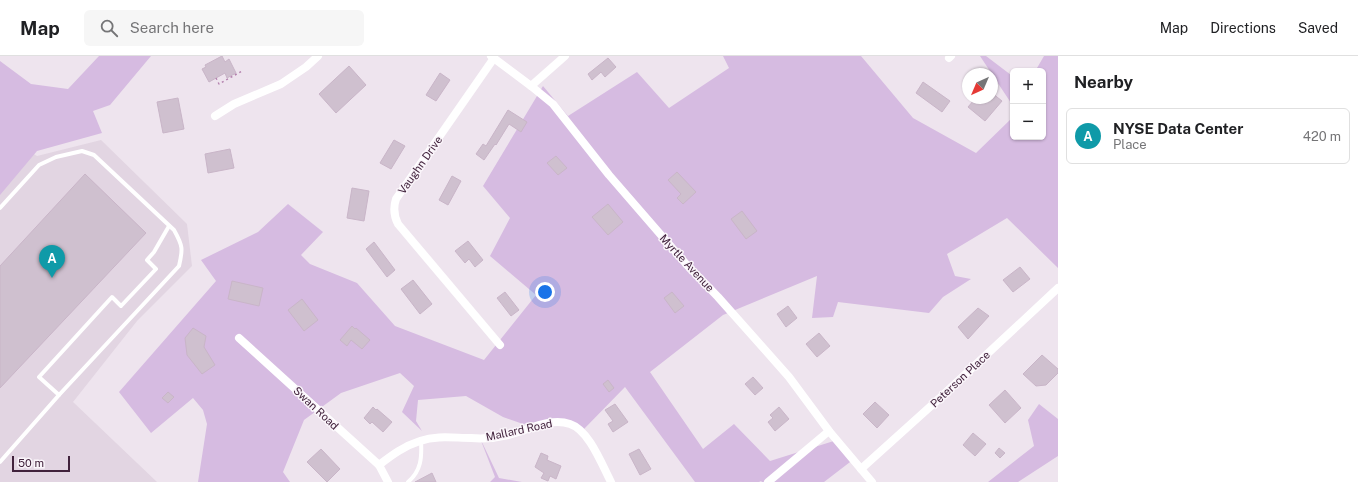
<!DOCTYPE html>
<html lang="en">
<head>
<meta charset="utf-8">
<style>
	body { margin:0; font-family:"Public Sans",sans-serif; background:#f6f6f6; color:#202124 }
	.controls { position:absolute; right:12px; top:12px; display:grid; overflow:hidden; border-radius:6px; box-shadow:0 1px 3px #0004 }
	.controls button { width:36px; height:36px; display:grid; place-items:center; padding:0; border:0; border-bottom:1px solid #e0e0e0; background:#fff; color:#202124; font:20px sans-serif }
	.compass { position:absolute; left:962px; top:12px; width:36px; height:36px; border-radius:50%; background:#fff; box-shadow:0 1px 3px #0004; rotate:224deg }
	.scale { position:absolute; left:12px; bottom:10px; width:58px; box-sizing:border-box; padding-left:4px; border:2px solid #41223c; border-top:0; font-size:11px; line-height:14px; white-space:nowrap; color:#41223c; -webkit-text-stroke:3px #faf5fa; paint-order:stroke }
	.you { position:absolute; left:545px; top:236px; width:14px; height:14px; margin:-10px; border:3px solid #fff; border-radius:50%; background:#1a73e8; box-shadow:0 0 0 6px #1a73e833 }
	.badge { display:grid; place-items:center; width:26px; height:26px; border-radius:50%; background:#0b8043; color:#fff; font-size:13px; font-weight:700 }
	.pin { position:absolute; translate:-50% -33px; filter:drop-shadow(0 1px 2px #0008) }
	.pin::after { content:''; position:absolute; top:21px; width:14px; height:12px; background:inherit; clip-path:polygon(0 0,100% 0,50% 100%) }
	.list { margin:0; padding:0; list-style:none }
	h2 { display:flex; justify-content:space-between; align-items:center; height:52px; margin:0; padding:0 16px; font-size:17px }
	h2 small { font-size:13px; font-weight:400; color:#757577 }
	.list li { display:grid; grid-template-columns:26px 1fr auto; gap:12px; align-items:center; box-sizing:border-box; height:56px; margin:0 8px 8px; padding:0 8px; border:1px solid #e0e0e0; border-radius:6px }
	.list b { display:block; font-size:15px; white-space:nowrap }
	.list p { margin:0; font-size:13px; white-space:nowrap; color:#757577 }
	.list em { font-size:13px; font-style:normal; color:#757577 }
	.icon { flex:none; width:22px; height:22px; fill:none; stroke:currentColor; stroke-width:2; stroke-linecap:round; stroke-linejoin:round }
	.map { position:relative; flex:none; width:1058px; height:426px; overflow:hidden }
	header { display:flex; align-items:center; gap:24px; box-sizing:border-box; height:56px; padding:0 20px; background:#fff; border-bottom:1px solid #e0e0e0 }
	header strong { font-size:19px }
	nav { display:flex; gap:22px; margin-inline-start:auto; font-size:14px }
	.search { width:280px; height:36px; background:#f6f6f6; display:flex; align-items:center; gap:10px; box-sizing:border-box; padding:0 14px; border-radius:6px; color:#757577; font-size:15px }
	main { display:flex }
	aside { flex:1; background:#fff }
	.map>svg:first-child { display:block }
	.built { fill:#e2d5e2 }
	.green { fill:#d6bbe1 }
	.building { fill:#cfc0cf; stroke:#c9b5c8 }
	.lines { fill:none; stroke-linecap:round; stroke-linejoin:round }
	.path { stroke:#b482ae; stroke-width:1.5; stroke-dasharray:2 3; stroke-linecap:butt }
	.service { stroke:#fff; stroke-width:4 }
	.minor { stroke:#fff; stroke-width:8 }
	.labels { text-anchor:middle; stroke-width:3; stroke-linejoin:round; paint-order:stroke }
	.street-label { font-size:11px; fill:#41223c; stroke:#faf5fa }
</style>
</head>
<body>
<header>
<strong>Map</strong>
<div class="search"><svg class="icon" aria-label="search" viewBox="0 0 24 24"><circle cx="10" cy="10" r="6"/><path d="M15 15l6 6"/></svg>Search here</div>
<nav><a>Map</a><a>Directions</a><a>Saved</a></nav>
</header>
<main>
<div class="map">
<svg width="1058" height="426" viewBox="0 0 1058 426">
	<rect width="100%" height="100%" fill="#eee4ee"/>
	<path class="built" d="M 0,77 L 37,100 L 101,84 L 187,168 L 192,210 L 137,265 L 73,346 L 157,426 L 0,426 Z"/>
	<g class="green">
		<path d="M 99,0 L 151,0 L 110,49 L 93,55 L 102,77 L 37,95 L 0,139 L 0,5 L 31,28 L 68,33 Z"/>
		<path d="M 723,0 L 861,0 L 913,62 L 976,97 L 1013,61 L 1013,81 L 1043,81 L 1043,15 L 1027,15 L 1037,12 L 1044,0 L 1058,0 L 1058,212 L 1007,162 L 947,198 L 955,220 L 971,223 L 943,241 L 929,257 L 838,246 L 833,261 L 812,262 L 817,220 L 723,259 L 650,316 L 703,393 L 734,368 L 770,405 L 837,384 L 854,403 L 824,426 L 762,426 L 761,425 L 759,426 L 695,426 L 625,331 L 584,373 L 564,364 L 523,368 L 503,361 L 466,340 L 418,344 L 416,365 L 422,375 L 402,356 L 414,330 L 400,317 L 341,337 L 304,364 L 283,416 L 290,426 L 198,426 L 207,368 L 203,354 L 193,342 L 151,377 L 119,336 L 216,225 L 201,204 L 258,176 L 288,148 L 323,176 L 301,199 L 310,208 L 357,227 L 395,270 L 484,304 L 536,239 L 490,200 L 510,162 L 483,130 L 543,30 L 568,60 L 637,16 L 669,52 L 729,12 Z"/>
		<path d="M 980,0 L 986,0 L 1011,19 L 1013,19 L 1013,50 Z"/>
		<path d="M 1039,348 L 1058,363 L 1058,400 L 1018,426 L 988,426 L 1034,390 L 1028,364 Z"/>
		<path d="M 480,382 L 499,422 L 522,426 L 490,426 L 495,421 Z"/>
	</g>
	<g class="building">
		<path d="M 222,0 L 225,6 L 229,3 L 236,17 L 227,22 L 225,17 L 209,26 L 202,13 L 206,11 L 205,9 Z"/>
		<path d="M 608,2 L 616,11 L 605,21 L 601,16 L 592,24 L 588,18 Z"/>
		<path d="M 349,10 L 366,29 L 336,57 L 319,38 Z"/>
		<path d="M 440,17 L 450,24 L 436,45 L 426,39 Z"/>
		<path d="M 923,26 L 950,45 L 942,56 L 916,37 Z"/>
		<path d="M 992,37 L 1002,45 L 985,65 L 968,51 L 974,44 L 978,48 L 983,42 L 992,42 Z"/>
		<path d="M 178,42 L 184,73 L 163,77 L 157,46 Z"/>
		<path d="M 508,54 L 527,66 L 521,76 L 509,68 L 496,89 L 495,88 L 484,104 L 476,98 L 483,88 L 486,90 Z"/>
		<path d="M 394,84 L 405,90 L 391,113 L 380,107 Z"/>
		<path d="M 230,93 L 234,112 L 208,117 L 205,98 Z"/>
		<path d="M 556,100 L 567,112 L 558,119 L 547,107 Z"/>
		<path d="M 677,116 L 696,136 L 683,148 L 677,142 L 681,138 L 668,124 Z"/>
		<path d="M 85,118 L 146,177 L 0,332 L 0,210 Z"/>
		<path d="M 452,120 L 461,125 L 448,149 L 439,144 Z"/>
		<path d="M 352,132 L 369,135 L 364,165 L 347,162 Z"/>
		<path d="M 608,148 L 623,166 L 608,179 L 592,161 Z"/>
		<path d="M 742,155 L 757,175 L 746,183 L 731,163 Z"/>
		<path d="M 468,185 L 483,204 L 475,211 L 469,203 L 465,207 L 455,195 Z"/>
		<path d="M 374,186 L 395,214 L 387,221 L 366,193 Z"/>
		<path d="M 1020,211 L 1030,223 L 1013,236 L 1003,224 Z"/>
		<path d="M 413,224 L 432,248 L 420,258 L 401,233 Z"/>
		<path d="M 232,225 L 263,232 L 259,250 L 228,243 Z"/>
		<path d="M 505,236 L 519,254 L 511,260 L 497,242 Z"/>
		<path d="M 672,236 L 684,250 L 675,257 L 664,242 Z"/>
		<path d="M 302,243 L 318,264 L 304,275 L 288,254 Z"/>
		<path d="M 788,250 L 797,262 L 786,271 L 777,258 Z"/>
		<path d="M 978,252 L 989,260 L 968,283 L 958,271 Z"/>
		<path d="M 352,270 L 355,273 L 356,272 L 370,284 L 362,293 L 351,284 L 347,290 L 340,284 Z"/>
		<path d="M 193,272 L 206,280 L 204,291 L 215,309 L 202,318 L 187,299 L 185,282 Z"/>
		<path d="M 819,277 L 830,290 L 817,301 L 806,288 Z"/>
		<path d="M 1042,299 L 1058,313 L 1058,317 L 1046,329 L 1036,330 L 1023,318 Z"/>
		<path d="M 753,321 L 763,332 L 755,339 L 745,328 Z"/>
		<path d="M 608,324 L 614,332 L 609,336 L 603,328 Z"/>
		<path d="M 1005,334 L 1021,352 L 1005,367 L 989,349 Z"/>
		<path d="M 168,336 L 174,341 L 168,347 L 162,342 Z"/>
		<path d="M 875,346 L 889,359 L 877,372 L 863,358 Z"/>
		<path d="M 615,348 L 628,366 L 613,376 L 608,368 L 613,365 L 605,354 Z"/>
		<path d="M 373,351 L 376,354 L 377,353 L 392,366 L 383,376 L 372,366 L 370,368 L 364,362 Z"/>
		<path d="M 779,351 L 789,363 L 775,375 L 768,366 L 773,362 L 770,359 Z"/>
		<path d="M 973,377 L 986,388 L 975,400 L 963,389 Z"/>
		<path d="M 999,392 L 1005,397 L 1000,402 L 995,397 Z"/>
		<path d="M 321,393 L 340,413 L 327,426 L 307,406 Z"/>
		<path d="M 639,393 L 651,413 L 640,419 L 629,398 Z"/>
		<path d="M 541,397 L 548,400 L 547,404 L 561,410 L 556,423 L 550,420 L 548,425 L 541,422 L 544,417 L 535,411 Z"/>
		<path d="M 432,417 L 436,426 L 415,426 Z"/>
	</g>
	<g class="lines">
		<path class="path" d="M 216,22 L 219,28 L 242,15"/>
		<g class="service">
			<path d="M 0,152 L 39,109 L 56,101 L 82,95 L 94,99 L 174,174 C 183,190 183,193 179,210 L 59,339 L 0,406"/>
			<path d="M 59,339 L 39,321 L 112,241 L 121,250 L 156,213 L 147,204 L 154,196 L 169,170"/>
			<path d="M 408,426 C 421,415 422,402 421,385"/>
		</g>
		<g class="minor">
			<path d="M 491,0 L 531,30 L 553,48 L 609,119 L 687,209 L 718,241 L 789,321 L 829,375 L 872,426"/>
			<path d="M 494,2 L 396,143 C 393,152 394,160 398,168 L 500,289"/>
			<path d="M 949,2 L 951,0"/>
			<path d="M 531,30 L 565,0"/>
			<path d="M 215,60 L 234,48 L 281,28 L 306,11 L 318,0"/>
			<path d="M 239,282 L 379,409 L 388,426"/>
			<path d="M 379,409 C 392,399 404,390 420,385 C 437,379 454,382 471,382 C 483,383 496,382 508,379 C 527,375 549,361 570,368 C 589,374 602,409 611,426"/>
			<path d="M 861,413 L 942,340 L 1058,232"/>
			<path d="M 768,426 L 829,375"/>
		</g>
	</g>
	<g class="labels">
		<g class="street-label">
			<text transform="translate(420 109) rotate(-55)" y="4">Vaughn Drive</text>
			<text transform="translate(687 207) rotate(47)" y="4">Myrtle Avenue</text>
			<text transform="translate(960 323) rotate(-43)" y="4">Peterson Place</text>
			<text transform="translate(316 352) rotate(43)" y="4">Swan Road</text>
			<text transform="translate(519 374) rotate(-12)" y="4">Mallard Road</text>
		</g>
	</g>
</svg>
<div class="controls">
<button>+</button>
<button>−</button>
</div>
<svg class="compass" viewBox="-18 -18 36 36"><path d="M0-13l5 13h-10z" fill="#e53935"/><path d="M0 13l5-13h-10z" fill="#757577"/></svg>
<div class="scale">50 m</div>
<div class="you"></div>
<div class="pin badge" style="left:52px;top:222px;background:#0f9aa8">A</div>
</div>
<aside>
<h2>Nearby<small></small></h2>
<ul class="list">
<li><span class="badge" style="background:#0f9aa8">A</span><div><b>NYSE Data Center</b><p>Place</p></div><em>420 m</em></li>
</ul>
</aside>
</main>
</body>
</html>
